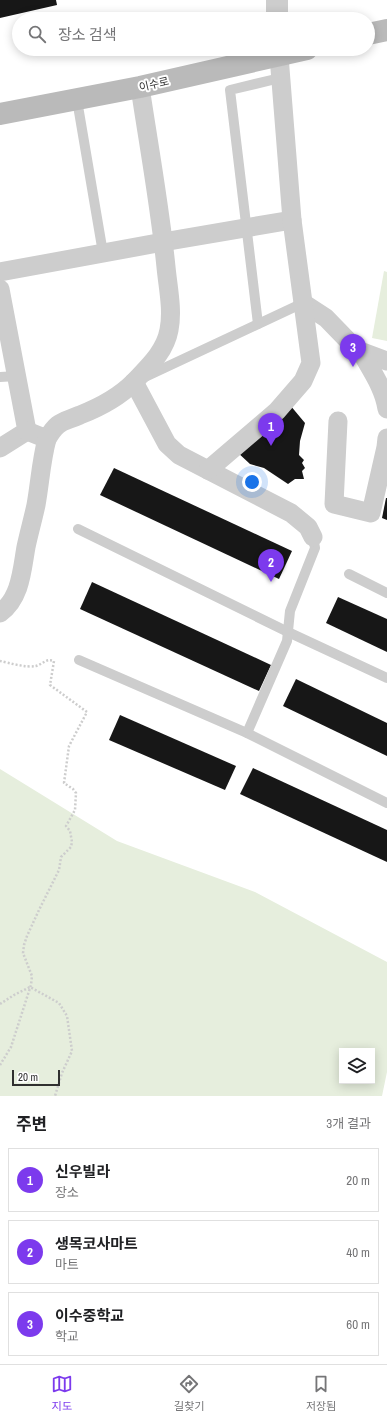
<!DOCTYPE html>
<html lang="ko">
<head>
<meta charset="utf-8">
<style>
	body { margin:0; font-family:"Archivo Narrow","Noto Sans KR",sans-serif; background:#f2f2f2; color:#202124 }
	.controls { position:absolute; right:12px; bottom:12px; display:grid; overflow:hidden; border-radius:0px; box-shadow:0 2px 10px #0003 }
	.controls button { width:36px; height:36px; display:grid; place-items:center; padding:0; border:0; border-bottom:1px solid #e0e0e0; background:#fff; color:#202124; font:20px sans-serif }
	.scale { position:absolute; left:12px; bottom:10px; width:48px; box-sizing:border-box; padding-left:4px; border:2px solid #303030; border-top:0; font-size:11px; line-height:14px; white-space:nowrap; color:#303030; -webkit-text-stroke:3px #fff; paint-order:stroke }
	.you { position:absolute; left:252px; top:482px; width:14px; height:14px; margin:-10px; border:3px solid #fff; border-radius:50%; background:#1a73e8; box-shadow:0 0 0 6px #1a73e833 }
	.badge { display:grid; place-items:center; width:26px; height:26px; border-radius:50%; background:#7c3aed; color:#fff; font-size:13px; font-weight:700 }
	.pin { position:absolute; translate:-50% -33px; filter:drop-shadow(0 1px 2px #0008) }
	.pin::after { content:''; position:absolute; top:21px; width:14px; height:12px; background:inherit; clip-path:polygon(0 0,100% 0,50% 100%) }
	.list { margin:0; padding:0; list-style:none }
	h2 { display:flex; justify-content:space-between; align-items:center; height:52px; margin:0; padding:0 16px; font-size:17px }
	h2 small { font-size:13px; font-weight:400; color:#757577 }
	.list li { display:grid; grid-template-columns:26px 1fr auto; gap:12px; align-items:center; box-sizing:border-box; height:64px; margin:0 8px 8px; padding:0 8px; border:1px solid #e0e0e0; border-radius:0px }
	.list b { display:block; font-size:15px; white-space:nowrap }
	.list p { margin:0; font-size:13px; white-space:nowrap; color:#757577 }
	.list em { font-size:13px; font-style:normal; color:#757577 }
	.icon { flex:none; width:22px; height:22px; fill:none; stroke:currentColor; stroke-width:2; stroke-linecap:round; stroke-linejoin:round }
	.map { position:relative; flex:none; width:387px; height:1096px; overflow:hidden }
	.search { position:absolute; background:#fff; box-shadow:0 2px 10px #0003; left:12px; right:12px; top:12px; height:44px; display:flex; align-items:center; gap:10px; box-sizing:border-box; padding:0 14px; border-radius:22px; color:#757577; font-size:15px }
	.sheet { height:268px; background:#fff }
	nav { display:flex; justify-content:space-around; align-items:center; box-sizing:border-box; height:56px; border-top:1px solid #e0e0e0; background:#fff; font-size:11px; color:#757577 }
	nav a { display:grid; justify-items:center; gap:2px }
	nav .on { color:#7c3aed }
	.map>svg:first-child { display:block }
	.green { fill:#e6eedd; fill-rule:evenodd }
	.building { fill:#171717 }
	.lines { fill:none; stroke-linecap:round; stroke-linejoin:round }
	.path { stroke:#cdcdcd; stroke-width:2.5; stroke-dasharray:2 2; stroke-linecap:butt }
	.service { stroke:#cdcdcd; stroke-width:10 }
	.minor { stroke:#cdcdcd; stroke-width:19 }
	.tertiary { stroke:#cdcdcd; stroke-width:22 }
	.secondary { stroke:#bababa; stroke-width:22 }
	.labels { text-anchor:middle; stroke-width:4; stroke-linejoin:round; paint-order:stroke }
	.street-label { font-size:11px; fill:#303030; stroke:#fff }
</style>
</head>
<body>
<div class="map">
<svg width="387" height="1096" viewBox="0 0 387 1096">
	<rect width="100%" height="100%" fill="#fff"/>
	<g class="green">
		<path d="M 384,271 L 387,272 L 387,341 L 372,338 Z"/>
		<path d="M 0,769 L 117,841 L 255,892 L 387,962 L 387,1072 L 382,1096 L 0,1096 ZM 342,1051 L 372,1051 L 372,1081 L 342,1081 Z"/>
	</g>
	<g class="building">
		<path d="M 0,0 L 56,0 L 57,5 L 0,18 Z"/>
		<path d="M 290,405 L 305,423 L 300,441 L 299,455 L 304,460 L 302,463 L 305,468 L 302,471 L 304,479 L 295,479 L 288,484 L 264,468 L 250,464 L 236,451 Z"/>
		<path d="M 114,468 L 292,551 L 279,579 L 100,495 Z"/>
		<path d="M 386,498 L 387,498 L 387,520 L 382,518 Z"/>
		<path d="M 92,582 L 271,665 L 259,691 L 80,609 Z"/>
		<path d="M 338,597 L 387,619 L 387,652 L 326,623 Z"/>
		<path d="M 296,679 L 387,723 L 387,756 L 283,706 Z"/>
		<path d="M 120,715 L 236,766 L 225,790 L 109,740 Z"/>
		<path d="M 253,768 L 387,830 L 387,862 L 240,794 Z"/>
	</g>
	<g class="lines">
		<g class="path">
			<path d="M 0,661 C 9,663 27,668 36,666 C 43,664 46,658 54,661 L 50,685 L 87,712 L 69,746 L 64,783 L 73,789 L 76,793 L 75,810 L 66,826 L 70,831 L 72,842 L 71,847 L 61,857 L 59,870 L 39,910 L 27,936 L 24,945 L 23,953 L 32,976 L 31,985 L 11,1047 L 0,1065"/>
			<path d="M 0,1004 L 14,995 L 30,987 L 59,1003 L 67,1016 L 72,1051 L 62,1073 L 55,1096"/>
		</g>
		<g class="service">
			<path d="M 77,100 L 103,253"/>
			<path d="M 258,324 L 230,90 L 280,78"/>
			<path d="M 0,377 L 17,376"/>
			<path d="M 145,377 L 303,303"/>
			<path d="M 78,529 L 288,632 L 387,678"/>
			<path d="M 349,574 L 387,593"/>
			<path d="M 79,660 L 247,733 L 387,803"/>
			<path d="M 247,733 L 287,641 L 290,611 L 315,548 L 313,537"/>
		</g>
		<g class="minor">
			<path d="M 0,272 L 163,242 L 292,220"/>
			<path d="M 0,289 L 27,431 L 0,448"/>
			<path d="M 303,303 L 326,318 L 357,350 L 387,361"/>
			<path d="M 361,352 C 371,370 384,388 387,409"/>
			<path d="M 134,382 L 167,444 L 179,455 L 291,513 L 308,527 L 313,537"/>
			<path d="M 338,421 L 334,504 L 371,513 L 386,447 L 387,438"/>
			<path d="M 27,431 L 47,439 C 58,420 62,423 80,415 C 98,408 120,396 134,382 C 148,367 165,352 169,330 C 173,310 168,288 166,267 C 160,207 149,147 140,87"/>
			<path d="M 208,470 L 277,411 L 303,381 L 311,363 L 292,220 L 279,56"/>
			<path d="M 0,613 C 21,598 22,569 26,547 C 29,533 33,519 36,505 C 40,483 41,461 47,439"/>
		</g>
		<path class="tertiary" d="M 277,0 L 277,19"/>
		<g class="secondary">
			<path d="M 368,34 L 387,30"/>
			<path d="M 0,114 L 140,87 L 307,49"/>
		</g>
	</g>
	<g class="labels">
		<g class="street-label">
			<text transform="translate(154 84) rotate(-13)" y="4">이수로</text>
		</g>
	</g>
</svg>
<div class="controls">
<button><svg class="icon" aria-label="layers" viewBox="0 0 24 24"><path d="M12 4l9 5-9 5-9-5zM3 14l9 5 9-5"/></svg></button>
</div>
<div class="scale">20 m</div>
<div class="you"></div>
<div class="pin badge" style="left:271px;top:446px">1</div>
<div class="pin badge" style="left:271px;top:582px">2</div>
<div class="pin badge" style="left:353px;top:367px">3</div>
<div class="search"><svg class="icon" aria-label="search" viewBox="0 0 24 24"><circle cx="10" cy="10" r="6"/><path d="M15 15l6 6"/></svg>장소 검색</div>
</div>
<section class="sheet">
<h2>주변<small>3개 결과</small></h2>
<ul class="list">
<li><span class="badge">1</span><div><b>신우빌라</b><p>장소</p></div><em>20 m</em></li>
<li><span class="badge">2</span><div><b>생목코사마트</b><p>마트</p></div><em>40 m</em></li>
<li><span class="badge">3</span><div><b>이수중학교</b><p>학교</p></div><em>60 m</em></li>
</ul>
</section>
<nav>
<a class="on"><svg class="icon" aria-label="map" viewBox="0 0 24 24"><path d="M3 6l6-2 6 2 6-2v14l-6 2-6-2-6 2zM9 4v14M15 6v14"/></svg>지도</a>
<a><svg class="icon" aria-label="directions" viewBox="0 0 24 24"><path d="M12 3l9 9-9 9-9-9zM9 14v-3h6M13 9l2 2-2 2"/></svg>길찾기</a>
<a><svg class="icon" aria-label="saved" viewBox="0 0 24 24"><path d="M7 4h10v16l-5-4-5 4z"/></svg>저장됨</a>
</nav>
</body>
</html>
